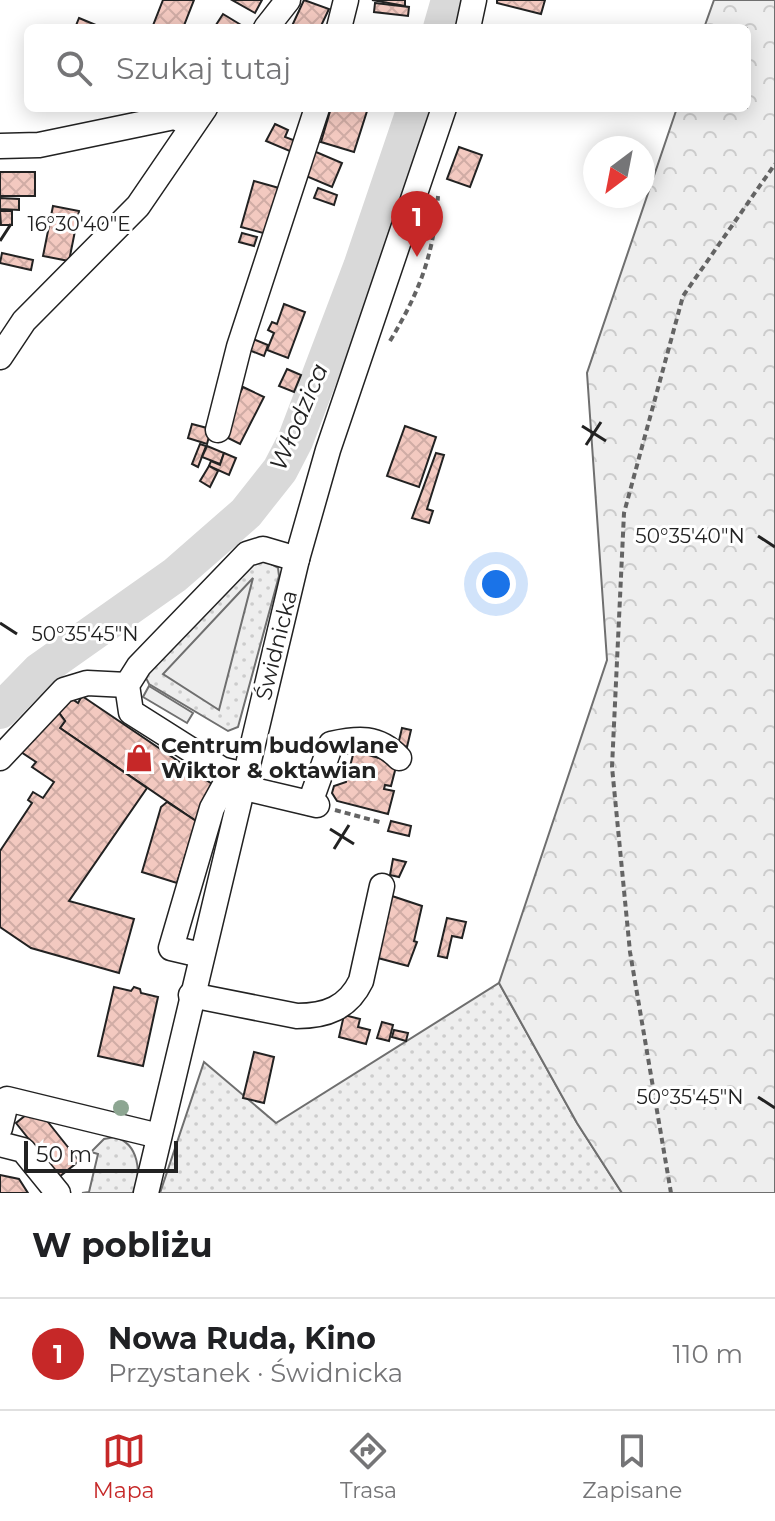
<!DOCTYPE html>
<html lang="pl">
<head>
<meta charset="utf-8">
<style>
	body { margin:0; font-family:Montserrat,sans-serif; background:#f6f6f6; color:#202124 }
	.compass { position:absolute; left:583px; top:136px; width:72px; height:72px; border-radius:50%; background:#fff; box-shadow:0 4px 20px #0003; rotate:212deg }
	.scale { position:absolute; left:24px; bottom:20px; width:154px; box-sizing:border-box; padding-left:8px; border:4px solid #222; border-top:0; font-size:22px; line-height:28px; white-space:nowrap; color:#222; -webkit-text-stroke:6px #fff; paint-order:stroke }
	.you { position:absolute; left:496px; top:584px; width:28px; height:28px; margin:-20px; border:6px solid #fff; border-radius:50%; background:#1a73e8; box-shadow:0 0 0 12px #1a73e833 }
	.badge { display:grid; place-items:center; width:52px; height:52px; border-radius:50%; background:#c62828; color:#fff; font-size:26px; font-weight:700 }
	.pin { position:absolute; translate:-50% -66px; filter:drop-shadow(0 2px 4px #0008) }
	.pin::after { content:''; position:absolute; top:42px; width:28px; height:24px; background:inherit; clip-path:polygon(0 0,100% 0,50% 100%) }
	.list { margin:0; padding:0; list-style:none }
	h2 { display:flex; justify-content:space-between; align-items:center; height:104px; margin:0; padding:0 32px; font-size:34px }
	h2 small { font-size:26px; font-weight:400; color:#757577 }
	.list li { display:grid; grid-template-columns:52px 1fr auto; gap:24px; align-items:center; box-sizing:border-box; height:112px; padding:0 32px; border-top:2px solid #e0e0e0 }
	.list b { display:block; font-size:30px; white-space:nowrap }
	.list p { margin:0; font-size:26px; white-space:nowrap; color:#757577 }
	.list em { font-size:26px; font-style:normal; color:#757577 }
	.icon { flex:none; width:44px; height:44px; fill:none; stroke:currentColor; stroke-width:2; stroke-linecap:round; stroke-linejoin:round }
	.map { position:relative; flex:none; width:775px; height:1193px; overflow:hidden }
	.search { position:absolute; background:#fff; box-shadow:0 4px 20px #0003; left:24px; right:24px; top:24px; height:88px; display:flex; align-items:center; gap:20px; box-sizing:border-box; padding:0 28px; border-radius:12px; color:#757577; font-size:30px }
	.sheet { height:216px; background:#fff }
	nav { display:flex; justify-content:space-around; align-items:center; box-sizing:border-box; height:112px; border-top:2px solid #e0e0e0; background:#fff; font-size:22px; color:#757577 }
	nav a { display:grid; justify-items:center; gap:4px }
	nav .on { color:#c62828 }
	.map>svg:first-child { display:block }
	.grass { fill:url(#grass-dots); stroke:#6f6f6f; stroke-width:2 }
	.forest { fill:url(#forest-crowns); stroke:#6f6f6f; stroke-width:2 }
	.parking { fill:#ededed; stroke:#6f6f6f; stroke-width:2 }
	.lines { fill:none; stroke-linecap:round; stroke-linejoin:round }
	.river { stroke:#d9d9d9; stroke-width:36 }
	.building { fill:url(#building-cross-hatch); stroke:#222; stroke-width:2 }
	.minor-casing { stroke:#222; stroke-width:27 }
	.path { stroke:#646464; stroke-width:4; stroke-dasharray:6 4; stroke-linecap:butt }
	.minor { stroke:#fff; stroke-width:24 }
	.tree { fill:#8da692 }
	.ticks { fill:none; stroke:#222; stroke-width:3 }
	.labels { text-anchor:middle; stroke-width:6; stroke-linejoin:round; paint-order:stroke }
	.street-label { font-size:22px; fill:#222; stroke:#fff }
	.poi-label { font-size:22px; font-weight:bold; fill:#222; stroke:#fff; text-anchor:start }
	.water-label { font-size:24px; font-style:italic; fill:#222; stroke:#fff }
	.ticks-label { font-size:20px; text-anchor:middle; fill:#222; stroke:#fff; stroke-width:6; stroke-linejoin:round; paint-order:stroke }
</style>
</head>
<body>
<div class="map">
<svg width="775" height="1193" viewBox="0 0 775 1193">
	<defs>
		<pattern id="grass-dots" width="8" height="8" patternUnits="userSpaceOnUse" patternTransform="scale(2)"><rect width="8" height="8" fill="#eee"/><path d="M2 2h.1M6 6h.1" fill="none" stroke="#ccc" stroke-width="1.8" stroke-linecap="round"/></pattern>
		<pattern id="forest-crowns" width="20" height="18" patternUnits="userSpaceOnUse" patternTransform="scale(2)"><rect width="20" height="18" fill="#eee"/><path d="M2 6a3 3 0 1 1 6 0M12 15a3 3 0 1 1 6 0" fill="none" stroke="#ccc"/></pattern>
		<pattern id="building-cross-hatch" width="8" height="8" patternUnits="userSpaceOnUse" patternTransform="scale(2)"><rect width="8" height="8" fill="#f3c9c0"/><path d="M0 0l8 8M0 8l8-8" fill="none" stroke="#d0aca5"/></pattern>
	</defs>
	<rect width="100%" height="100%" fill="#fff"/>
	<g class="grass">
		<path d="M 260,558 L 278,568 L 279,576 L 238,727 L 228,731 L 149,684 L 146,678 L 148,672 L 252,561 Z"/>
		<path d="M 499,983 L 577,1123 L 622,1193 L 160,1193 L 204,1062 L 276,1123 Z"/>
		<path d="M 115,1137 C 139,1144 142,1173 133,1193 L 82,1193 L 89,1192 L 98,1154 L 91,1152 L 104,1139 Z"/>
	</g>
	<path class="forest" d="M 714,0 L 775,0 L 775,1193 L 622,1193 L 577,1123 L 499,983 L 607,660 L 587,373 L 677,108 L 747,108 L 747,28 L 704,28 Z"/>
	<g class="parking">
		<path d="M 253,578 L 219,710 L 163,674 Z"/>
		<path d="M 149,686 L 193,713 L 187,723 L 143,697 Z"/>
	</g>
	<g class="lines">
		<g class="river">
			<path d="M 441,28 L 449,0"/>
			<path d="M 0,711 L 39,671 L 175,575 L 246,513 L 280,470 L 295,441 L 361,267 L 415,108"/>
		</g>
	</g>
	<g class="building">
		<path d="M 163,0 L 194,0 L 183,28 L 152,28 Z"/>
		<path d="M 232,0 L 262,0 L 255,13 Z"/>
		<path d="M 304,0 L 329,9 L 320,28 L 291,28 Z"/>
		<path d="M 372,0 L 405,0 L 405,6 Z"/>
		<path d="M 497,0 L 545,0 L 541,14 L 497,3 Z"/>
		<path d="M 375,3 L 409,7 L 408,16 L 374,12 Z"/>
		<path d="M 223,14 L 246,28 L 214,28 Z"/>
		<path d="M 79,18 L 103,28 L 75,28 Z"/>
		<path d="M 331,108 L 368,108 L 354,152 L 321,142 Z"/>
		<path d="M 275,124 L 288,130 L 285,137 L 296,141 L 292,152 L 266,141 Z"/>
		<path d="M 459,147 L 482,155 L 470,187 L 447,179 Z"/>
		<path d="M 309,149 L 342,163 L 332,187 L 299,173 Z"/>
		<rect x="0" y="172" width="35" height="24"/>
		<path d="M 254,181 L 279,188 L 267,234 L 241,227 Z"/>
		<path d="M 318,188 L 337,195 L 334,205 L 314,198 Z"/>
		<path d="M 0,198 L 19,199 L 19,210 L 0,209 Z"/>
		<path d="M 53,206 L 79,211 L 69,261 L 43,256 Z"/>
		<path d="M 0,211 L 12,211 L 12,225 L 1,225 Z"/>
		<path d="M 242,233 L 257,237 L 254,246 L 239,242 Z"/>
		<path d="M 2,253 L 33,260 L 31,270 L 0,263 Z"/>
		<path d="M 284,304 L 305,312 L 288,358 L 267,350 L 274,333 L 268,330 L 272,322 L 277,324 Z"/>
		<path d="M 248,337 L 268,345 L 264,356 L 244,348 Z"/>
		<path d="M 287,369 L 301,375 L 294,392 L 279,386 Z"/>
		<path d="M 243,387 L 264,397 L 240,444 L 220,434 Z"/>
		<path d="M 192,424 L 211,429 L 207,444 L 188,438 Z"/>
		<path d="M 405,426 L 436,437 L 419,487 L 387,476 Z"/>
		<path d="M 200,444 L 206,446 L 198,467 L 192,464 Z"/>
		<path d="M 207,446 L 224,453 L 220,464 L 202,457 Z"/>
		<path d="M 224,453 L 236,458 L 229,475 L 209,466 L 211,461 L 220,465 Z"/>
		<path d="M 436,453 L 444,455 L 427,509 L 433,511 L 429,523 L 412,518 Z"/>
		<path d="M 209,466 L 218,471 L 210,487 L 200,481 Z"/>
		<path d="M 82,696 L 218,788 L 196,821 L 60,728 L 65,721 L 57,710 L 72,699 L 78,703 Z"/>
		<path d="M 57,710 L 65,721 L 60,728 L 147,788 L 69,901 L 134,919 L 119,973 L 31,948 L 0,927 L 0,851 L 32,803 L 28,800 L 33,792 L 43,798 L 54,782 L 32,767 L 36,762 L 21,752 Z"/>
		<path d="M 402,728 L 411,730 L 407,747 L 398,745 Z"/>
		<path d="M 354,751 L 397,763 L 391,786 L 385,785 L 384,789 L 394,791 L 388,814 L 337,801 L 332,793 L 334,786 L 346,782 Z"/>
		<path d="M 167,802 L 196,821 L 177,883 L 142,872 L 161,807 Z"/>
		<path d="M 391,821 L 411,826 L 409,836 L 388,831 Z"/>
		<path d="M 393,859 L 406,862 L 399,877 L 390,875 Z"/>
		<path d="M 389,895 L 422,906 L 414,941 L 417,942 L 408,966 L 374,957 Z"/>
		<path d="M 447,918 L 466,922 L 462,938 L 452,936 L 447,958 L 438,956 Z"/>
		<path d="M 114,987 L 131,991 L 134,987 L 140,989 L 141,993 L 158,997 L 143,1066 L 98,1056 Z"/>
		<path d="M 344,1015 L 360,1019 L 358,1027 L 370,1030 L 366,1044 L 339,1037 Z"/>
		<path d="M 382,1022 L 393,1025 L 389,1041 L 377,1038 Z"/>
		<path d="M 394,1030 L 408,1033 L 406,1041 L 392,1037 Z"/>
		<path d="M 254,1052 L 274,1057 L 264,1103 L 243,1098 Z"/>
		<path d="M 36,1107 L 79,1161 L 59,1177 L 16,1123 Z"/>
		<path d="M 0,1175 L 19,1179 L 28,1193 L 0,1193 Z"/>
	</g>
	<g class="lines">
		<defs>
			<g id="minor">
				<path d="M 266,28 L 288,0"/>
				<path d="M 339,28 L 346,0"/>
				<path d="M 468,28 L 474,0"/>
				<path d="M 0,146 L 39,145 L 174,117 L 193,124"/>
				<path d="M 0,357 L 24,321 L 138,206 L 205,108"/>
				<path d="M 218,430 L 239,347 L 317,108"/>
				<path d="M 0,758 L 64,690 L 87,683 L 127,685"/>
				<path d="M 244,775 L 221,769 L 131,712 L 127,685 L 139,666 L 247,554 L 263,549 L 297,559"/>
				<path d="M 241,787 L 317,805"/>
				<path d="M 310,803 L 331,744 C 358,738 378,736 399,758"/>
				<path d="M 201,955 L 171,948 L 212,808 L 232,772"/>
				<path d="M 191,995 L 297,1016 C 326,1016 348,1008 361,981 L 382,886"/>
				<path d="M 0,1128 L 7,1099 L 159,1136"/>
				<path d="M 0,1144 L 23,1150 L 58,1193"/>
				<path d="M 146,1193 L 297,559 L 328,450 L 444,108"/>
			</g>
		</defs>
		<use href="#minor" class="minor-casing"/>
		<g class="path">
			<path d="M 390,341 C 420,291 434,254 438,196"/>
			<path d="M 335,810 L 383,823"/>
			<path d="M 671,1193 L 630,952 L 612,767 L 624,513 L 683,296 L 775,164"/>
		</g>
		<use href="#minor" class="minor"/>
	</g>
	<circle class="tree" cx="121" cy="1108" r="8"/>
	<path class="ticks" d="M 0,241 L 11,224M 582,426 L 606,441M 586,445 L 601,422M 758,536 L 775,547M 0,623 L 17,634M 330,829 L 354,844M 334,849 L 349,825M 758,1097 L 775,1108"/>
	<defs>
		<symbol id="shop-bare" viewBox="-9 -9 18 18"><path d="M-5-2.5h2.3a2.7 3.5 0 0 1 5.4 0H5L5.5 6h-11ZM-1.5-2.5h3a1.5 2.3 0 0 0-3 0Z" fill="#c62828" stroke="#fff" stroke-width="2.5" paint-order="stroke"/></symbol>
	</defs>
	<g fill-rule="evenodd">
		<use href="#shop-bare" x="119" y="738" width="40" height="40"/>
	</g>
	<g class="labels">
		<g class="street-label">
			<text transform="translate(276 645) rotate(-76)" y="8">Świdnicka</text>
		</g>
		<g class="poi-label">
			<text x="161" y="753">Centrum budowlane<tspan x="161" dy="25">Wiktor &amp; oktawian</tspan></text>
		</g>
		<g class="water-label">
			<text transform="translate(299 417) rotate(-67)" y="8">Włodzica</text>
		</g>
	</g>
	<g class="ticks-label">
		<text x="79" y="231">16°30'40"E</text>
		<text x="690" y="543">50°35'40"N</text>
		<text x="85" y="641">50°35'45"N</text>
		<text x="690" y="1104">50°35'45"N</text>
	</g>
</svg>
<svg class="compass" viewBox="-18 -18 36 36"><path d="M0-13l5 13h-10z" fill="#e53935"/><path d="M0 13l5-13h-10z" fill="#757577"/></svg>
<div class="scale">50 m</div>
<div class="you"></div>
<div class="pin badge" style="left:417px;top:257px">1</div>
<div class="search"><svg class="icon" aria-label="search" viewBox="0 0 24 24"><circle cx="10" cy="10" r="6"/><path d="M15 15l6 6"/></svg>Szukaj tutaj</div>
</div>
<section class="sheet">
<h2>W pobliżu<small></small></h2>
<ul class="list">
<li><span class="badge">1</span><div><b>Nowa Ruda, Kino</b><p>Przystanek · Świdnicka</p></div><em>110 m</em></li>
</ul>
</section>
<nav>
<a class="on"><svg class="icon" aria-label="map" viewBox="0 0 24 24"><path d="M3 6l6-2 6 2 6-2v14l-6 2-6-2-6 2zM9 4v14M15 6v14"/></svg>Mapa</a>
<a><svg class="icon" aria-label="directions" viewBox="0 0 24 24"><path d="M12 3l9 9-9 9-9-9zM9 14v-3h6M13 9l2 2-2 2"/></svg>Trasa</a>
<a><svg class="icon" aria-label="saved" viewBox="0 0 24 24"><path d="M7 4h10v16l-5-4-5 4z"/></svg>Zapisane</a>
</nav>
</body>
</html>
